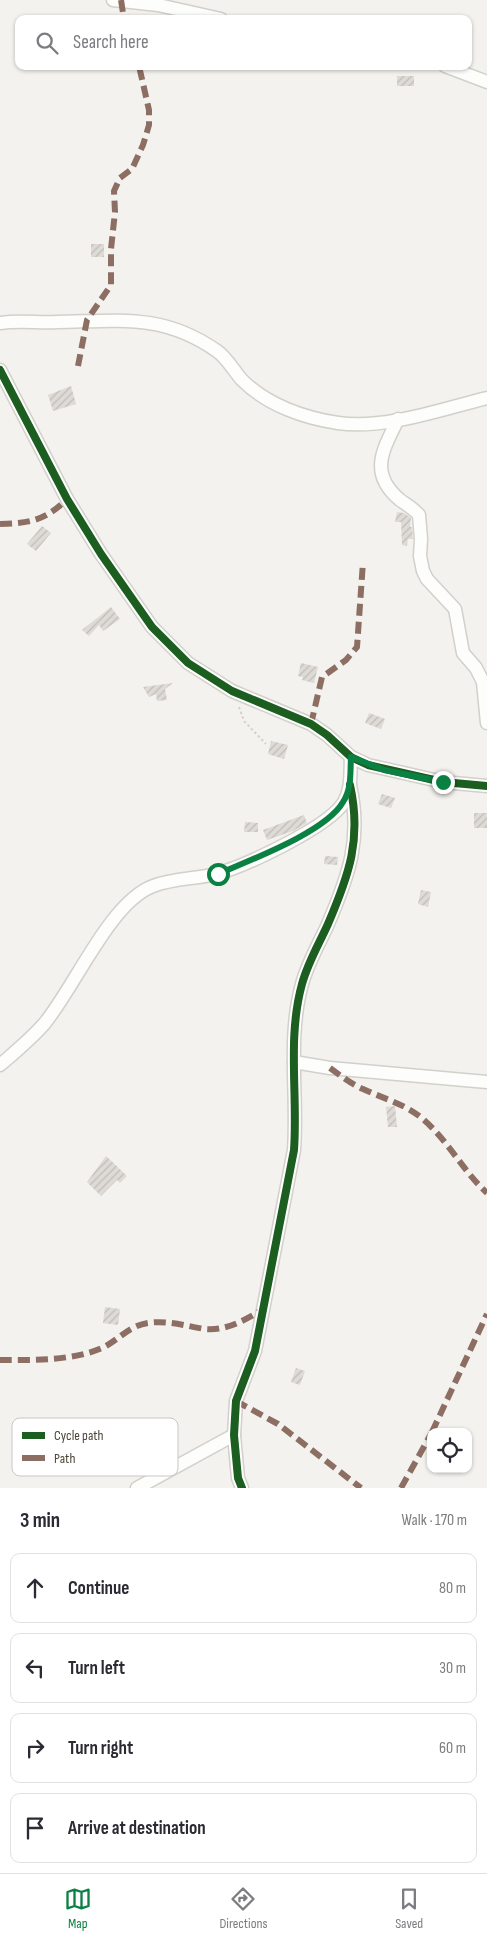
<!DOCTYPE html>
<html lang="en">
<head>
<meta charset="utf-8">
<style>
	body { margin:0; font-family:"Sofia Sans Condensed",sans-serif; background:#f2f2f3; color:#2b2b33 }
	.controls { position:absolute; right:15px; bottom:15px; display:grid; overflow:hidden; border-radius:10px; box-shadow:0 1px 4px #0004 }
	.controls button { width:45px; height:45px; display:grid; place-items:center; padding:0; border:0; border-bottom:1px solid #e1e1e2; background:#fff; color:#2b2b33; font:25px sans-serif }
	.stop { position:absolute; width:15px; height:15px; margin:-11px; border:4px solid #0b8043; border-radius:50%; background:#fff }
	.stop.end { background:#0b8043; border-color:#fff; box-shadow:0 1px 5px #0008 }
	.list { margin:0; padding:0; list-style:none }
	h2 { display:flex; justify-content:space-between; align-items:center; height:65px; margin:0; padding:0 20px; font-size:21px }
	h2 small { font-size:16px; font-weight:400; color:#7c7c81 }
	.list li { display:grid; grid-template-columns:32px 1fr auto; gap:15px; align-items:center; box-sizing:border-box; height:70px; margin:0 10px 10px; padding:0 10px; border:1px solid #e1e1e2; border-radius:10px }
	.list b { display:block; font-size:19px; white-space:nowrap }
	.list em { font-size:16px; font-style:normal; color:#7c7c81 }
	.icon { flex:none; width:28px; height:28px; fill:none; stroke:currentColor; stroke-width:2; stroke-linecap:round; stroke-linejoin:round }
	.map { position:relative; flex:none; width:487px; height:1488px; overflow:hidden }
	.search { position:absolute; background:#fff; box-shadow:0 1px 4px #0004; left:15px; right:15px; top:15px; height:55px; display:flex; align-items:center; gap:12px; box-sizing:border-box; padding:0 18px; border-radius:10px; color:#7c7c81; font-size:19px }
	.sheet { height:385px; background:#fff }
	nav { display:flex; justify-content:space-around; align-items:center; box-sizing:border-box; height:70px; border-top:1px solid #e1e1e2; background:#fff; font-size:14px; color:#7c7c81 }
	nav a { display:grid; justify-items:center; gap:2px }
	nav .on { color:#0b8043 }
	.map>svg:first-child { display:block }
	.building { fill:url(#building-hatch) }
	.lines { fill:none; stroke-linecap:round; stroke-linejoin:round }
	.minor-casing { stroke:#d2d0cb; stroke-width:15 }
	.path { stroke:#d3d2cc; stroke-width:2; stroke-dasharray:2.5 2.5; stroke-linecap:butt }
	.minor { stroke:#fdfdfc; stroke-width:12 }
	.quiet { stroke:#8d6e63; stroke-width:6; stroke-dasharray:12 6; stroke-linecap:butt }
	.cycleway-casing { stroke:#fff; stroke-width:11 }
	.cycleway { stroke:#1b5e20; stroke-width:8 }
	.route { stroke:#0b8043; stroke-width:6 }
	.key { fill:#fff; stroke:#c9c7c4; stroke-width:1 }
	.key-label { font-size:14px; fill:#4b4439 }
</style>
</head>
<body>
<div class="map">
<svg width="487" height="1488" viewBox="0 0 487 1488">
	<defs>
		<pattern id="building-hatch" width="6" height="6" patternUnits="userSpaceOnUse" patternTransform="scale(1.25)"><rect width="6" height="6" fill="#dedbd6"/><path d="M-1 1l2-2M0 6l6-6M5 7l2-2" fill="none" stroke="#c0bdb8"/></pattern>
	</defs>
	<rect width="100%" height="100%" fill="#f4f2ee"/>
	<g class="building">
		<rect x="397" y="76" width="17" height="10"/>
		<rect x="91" y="244" width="13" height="13"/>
		<path d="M 71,386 L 76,404 L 53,411 L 48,395 Z"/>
		<path d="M 397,512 L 404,513 L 411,518 L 410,527 L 412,527 L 413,539 L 408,539 L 407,546 L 402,545 L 401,522 L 395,522 Z"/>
		<path d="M 42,526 L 51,533 L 36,551 L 27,544 Z"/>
		<path d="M 111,607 L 120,619 L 103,631 L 99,625 L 89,636 L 82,630 Z"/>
		<path d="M 301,663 L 318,667 L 314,683 L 302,680 L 303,677 L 298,676 Z"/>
		<path d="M 173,683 L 165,689 L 167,700 L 157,701 L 156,694 L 149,697 L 143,687 Z"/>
		<path d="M 369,713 L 385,719 L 381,729 L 365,723 Z"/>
		<path d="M 271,741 L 288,745 L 284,759 L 268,754 Z"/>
		<path d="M 382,794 L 395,798 L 391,808 L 378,804 Z"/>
		<rect x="474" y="813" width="13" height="15"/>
		<path d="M 304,815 L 307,823 L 293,831 L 267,840 L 263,830 Z"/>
		<path d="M 245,822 L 258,823 L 258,832 L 244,832 Z"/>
		<path d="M 325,856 L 338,857 L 337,865 L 324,864 Z"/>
		<path d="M 421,890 L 431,892 L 428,907 L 418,904 Z"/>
		<path d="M 395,1106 L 397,1127 L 388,1127 L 386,1107 Z"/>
		<path d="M 106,1156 L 127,1176 L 120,1183 L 117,1180 L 101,1196 L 87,1182 Z"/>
		<path d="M 105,1307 L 120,1309 L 118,1325 L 103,1323 Z"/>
		<path d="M 296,1368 L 305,1371 L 300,1385 L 291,1382 Z"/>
	</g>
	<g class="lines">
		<defs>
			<g id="minor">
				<path d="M 113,0 L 158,5 L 221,19"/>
				<path d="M 445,66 L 487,82"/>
				<path d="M 0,323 C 18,320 39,323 57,322 C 119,321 163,313 217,351 C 227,358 234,371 242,380 C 267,405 304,418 338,423 C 384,430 442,409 487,398"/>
				<path d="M 0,370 L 67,499 L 101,554 L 152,627 L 188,663 L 232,691 L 311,724 L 327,735 L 351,757 L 368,765 L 443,782 L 487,786"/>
				<path d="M 398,419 C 383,450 368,473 400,500 C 407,505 413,508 419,515 L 421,539 L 420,556 L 423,571 L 427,579 L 455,609 L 463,653 L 476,668 L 483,682 L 487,723"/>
				<path d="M 294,1062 L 330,1068 L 487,1082"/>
				<path d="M 0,1065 C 15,1052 31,1039 44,1024 C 75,987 110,902 153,886 C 173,878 196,879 216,874 C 245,866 329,827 344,802 C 352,788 350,773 351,757"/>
				<path d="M 137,1488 L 234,1435"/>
				<path d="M 242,1488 L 238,1478 L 234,1435 L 236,1401 L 255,1351 L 294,1150 C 298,1095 287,1038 302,984 C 308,962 319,944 328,924 C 349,875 362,839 350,785"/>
			</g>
		</defs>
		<use href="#minor" class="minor-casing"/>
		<path class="path" d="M 239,707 L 244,721 L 266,744"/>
		<use href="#minor" class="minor"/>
		<g class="quiet">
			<path d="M 121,0 L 123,13 L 128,19"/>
			<path d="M 78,366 L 87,320 L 111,285 L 111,249 L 115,212 L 114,191 L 120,178 L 132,169 L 143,145 L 149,125 L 149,110 L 139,66"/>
			<path d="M 0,524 C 30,523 45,521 67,499"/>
			<path d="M 311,724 L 322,677 L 346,660 L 357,647 L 363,562"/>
			<path d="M 330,1068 C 341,1076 351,1084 363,1089 C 384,1099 406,1104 424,1120 C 449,1142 463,1171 487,1193"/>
			<path d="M 0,1360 C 32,1360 72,1361 102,1348 C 119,1340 128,1326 148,1323 C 168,1320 186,1326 205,1329 C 226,1331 245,1320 262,1310"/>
			<path d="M 236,1401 L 278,1424 L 361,1488"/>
			<path d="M 432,1432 L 487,1314"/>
			<path d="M 401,1488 L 431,1434"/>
		</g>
		<defs>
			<g id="cycleway">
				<path d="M 0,370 L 67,499 L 101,554 L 152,627 L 188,663 L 232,691 L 311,724 L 327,735 L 351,757 L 368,765 L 443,782 L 487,786"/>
				<path d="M 242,1488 L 238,1478 L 234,1435 L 236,1401 L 255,1351 L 294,1150 C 298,1095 287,1038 302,984 C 308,962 319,944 328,924 C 349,875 362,839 350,785"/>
			</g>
		</defs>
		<use href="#cycleway" class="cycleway-casing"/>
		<use href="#cycleway" class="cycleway"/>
	</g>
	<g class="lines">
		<path class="route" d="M 218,874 C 250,860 326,832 343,802 C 352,788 350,773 351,757 L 384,770 L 443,782"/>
	</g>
	<rect x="12" y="1418" width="166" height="58" rx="8" class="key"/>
	<rect x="22" y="1432" width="23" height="7" fill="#1b5e20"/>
	<rect x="22" y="1455" width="23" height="6" fill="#8d6e63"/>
	<g class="key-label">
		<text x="54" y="1440">Cycle path</text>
		<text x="54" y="1463">Path</text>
	</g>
</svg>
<div class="controls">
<button><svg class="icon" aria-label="locate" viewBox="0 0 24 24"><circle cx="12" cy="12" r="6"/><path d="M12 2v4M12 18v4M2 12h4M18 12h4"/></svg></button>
</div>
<div class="stop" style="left:218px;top:874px"></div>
<div class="stop end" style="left:443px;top:782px"></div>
<div class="search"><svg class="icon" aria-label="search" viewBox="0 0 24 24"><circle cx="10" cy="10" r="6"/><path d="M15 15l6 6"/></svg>Search here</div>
</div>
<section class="sheet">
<h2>3 min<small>Walk · 170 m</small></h2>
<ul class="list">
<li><svg class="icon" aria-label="ahead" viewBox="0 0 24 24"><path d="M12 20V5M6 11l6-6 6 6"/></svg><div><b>Continue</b></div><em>80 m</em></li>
<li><svg class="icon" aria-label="left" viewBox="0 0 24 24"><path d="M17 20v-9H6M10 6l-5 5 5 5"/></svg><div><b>Turn left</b></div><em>30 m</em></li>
<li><svg class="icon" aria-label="right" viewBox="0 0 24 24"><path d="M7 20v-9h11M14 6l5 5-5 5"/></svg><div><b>Turn right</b></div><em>60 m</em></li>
<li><svg class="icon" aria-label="arrive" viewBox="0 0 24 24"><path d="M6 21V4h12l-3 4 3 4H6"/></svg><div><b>Arrive at destination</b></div></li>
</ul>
</section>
<nav>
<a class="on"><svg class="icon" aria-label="map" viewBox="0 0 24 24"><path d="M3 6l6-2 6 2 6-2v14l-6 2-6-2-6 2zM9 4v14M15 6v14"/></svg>Map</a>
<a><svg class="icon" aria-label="directions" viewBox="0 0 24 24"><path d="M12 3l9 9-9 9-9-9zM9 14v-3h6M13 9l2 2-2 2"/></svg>Directions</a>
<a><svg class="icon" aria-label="saved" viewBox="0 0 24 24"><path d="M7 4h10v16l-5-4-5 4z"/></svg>Saved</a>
</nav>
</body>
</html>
